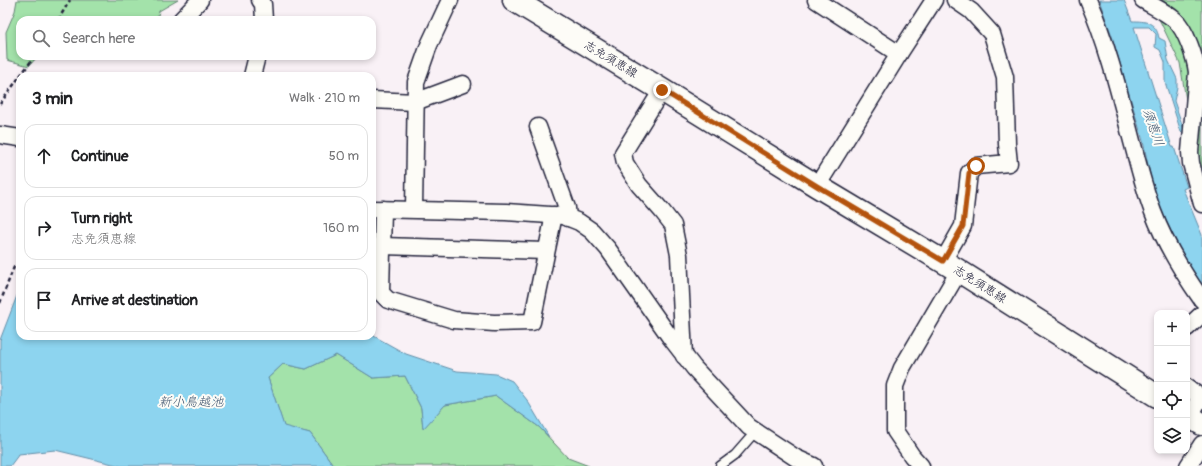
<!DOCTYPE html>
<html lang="en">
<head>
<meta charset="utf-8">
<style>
	body { margin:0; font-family:Pangolin,"Klee One",sans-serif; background:#f6f6f6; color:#202124 }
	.controls { position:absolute; right:12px; bottom:12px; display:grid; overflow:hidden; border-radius:8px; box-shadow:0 2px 6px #0003 }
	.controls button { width:36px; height:36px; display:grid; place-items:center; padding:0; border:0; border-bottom:1px solid #e0e0e0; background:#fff; color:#202124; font:20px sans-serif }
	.stop { position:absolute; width:12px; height:12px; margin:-9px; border:3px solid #b45309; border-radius:50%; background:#fff }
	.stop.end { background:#b45309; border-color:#fff; box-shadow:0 1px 4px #0008 }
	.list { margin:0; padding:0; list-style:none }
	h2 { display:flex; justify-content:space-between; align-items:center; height:52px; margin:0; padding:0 16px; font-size:17px }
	h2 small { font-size:13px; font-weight:400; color:#757577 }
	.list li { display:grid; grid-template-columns:26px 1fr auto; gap:12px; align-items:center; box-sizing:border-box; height:64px; margin:0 8px 8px; padding:0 8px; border:1px solid #e0e0e0; border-radius:12px }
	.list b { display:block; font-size:15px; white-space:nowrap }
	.list p { margin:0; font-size:13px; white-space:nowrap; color:#757577 }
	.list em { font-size:13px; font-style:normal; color:#757577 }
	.icon { flex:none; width:22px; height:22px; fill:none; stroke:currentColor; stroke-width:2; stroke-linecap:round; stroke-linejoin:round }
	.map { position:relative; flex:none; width:1202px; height:466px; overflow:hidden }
	.search { position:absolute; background:#fff; box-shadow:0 2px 6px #0003; left:16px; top:16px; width:360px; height:44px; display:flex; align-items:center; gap:10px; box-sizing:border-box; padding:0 14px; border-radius:12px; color:#757577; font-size:15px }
	.panel { position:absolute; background:#fff; box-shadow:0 2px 6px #0003; left:16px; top:72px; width:360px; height:268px; border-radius:12px }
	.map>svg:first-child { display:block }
	.green { fill:#a3e2aa; stroke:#628272 }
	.water { fill:#8dd4ef; stroke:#628da7 }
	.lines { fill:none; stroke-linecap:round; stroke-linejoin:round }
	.lane-casing { stroke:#22223b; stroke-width:11 }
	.street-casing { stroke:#22223b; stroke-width:19 }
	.primary-casing { stroke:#22223b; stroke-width:25 }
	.path { stroke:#22223b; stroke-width:2.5; stroke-dasharray:4 3; stroke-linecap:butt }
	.lane { stroke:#fdfcf7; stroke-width:8 }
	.street { stroke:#fdfcf7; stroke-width:16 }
	.primary { stroke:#fdfcf7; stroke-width:22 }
	.route { stroke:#b45309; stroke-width:5 }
	.labels { text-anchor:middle; stroke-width:4; stroke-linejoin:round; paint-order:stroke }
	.street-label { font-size:12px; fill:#22223b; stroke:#fdfcf7 }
	.water-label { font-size:13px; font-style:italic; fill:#425771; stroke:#fdfcf7 }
</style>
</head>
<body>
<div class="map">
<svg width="1202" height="466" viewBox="0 0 1202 466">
	<rect width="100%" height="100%" fill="#f9f1f6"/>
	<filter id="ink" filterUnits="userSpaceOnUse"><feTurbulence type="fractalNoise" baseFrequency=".025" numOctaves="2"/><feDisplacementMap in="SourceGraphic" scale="8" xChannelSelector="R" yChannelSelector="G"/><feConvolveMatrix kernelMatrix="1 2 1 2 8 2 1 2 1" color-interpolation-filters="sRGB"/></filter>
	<g filter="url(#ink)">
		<g class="green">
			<path d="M 17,0 L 178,0 L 159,11 L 157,20 L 20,20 L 20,56 L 38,56 L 29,66 L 7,60 L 6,32 L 15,11 Z"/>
			<path d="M 1150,0 L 1202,0 L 1202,184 L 1195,156 L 1180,63 Z"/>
			<path d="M 336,355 L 373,378 L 405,376 L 421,408 L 423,428 L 445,405 L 496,396 L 539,427 L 568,458 L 589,466 L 334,466 L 310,433 L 284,427 L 268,378 L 283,364 L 306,369 Z"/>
		</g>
		<g class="water">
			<path d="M 1099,0 L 1124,0 L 1132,21 C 1146,21 1156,22 1159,38 L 1165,41 L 1168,60 L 1177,79 L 1177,87 L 1174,101 L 1184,130 L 1183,134 L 1181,132 L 1165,82 L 1165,62 L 1160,50 L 1155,47 L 1156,34 L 1149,27 L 1134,27 L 1172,147 L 1174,147 L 1187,187 L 1183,189 L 1202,235 L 1202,286 L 1189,269 L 1155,198 L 1143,141 L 1112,36 Z"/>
			<path d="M 20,288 L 20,336 L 372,336 L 372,335 L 406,354 L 457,371 L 496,374 L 512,381 L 527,400 L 549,437 L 539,427 L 496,396 L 445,405 L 423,429 L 421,408 L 405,376 L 373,378 L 336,355 L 306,369 L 283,364 L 268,378 L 284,426 L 310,433 L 334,466 L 121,466 L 55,450 L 19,454 L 10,466 L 0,466 L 0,340 Z"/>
		</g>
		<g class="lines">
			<defs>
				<path id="lane" d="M 720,466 L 735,455 L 756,431"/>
				<g id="street">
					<path d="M 260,0 L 263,4 L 264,20"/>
					<path d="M 816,0 L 899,54"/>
					<path d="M 1088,0 C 1108,46 1120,96 1133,145 C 1139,168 1145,191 1153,212 C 1165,244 1183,273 1202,300"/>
					<path d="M 1143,0 C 1153,6 1166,12 1175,20 C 1186,30 1195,57 1197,72 L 1190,152 L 1191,163 L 1202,204"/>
					<path d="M 181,20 L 200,0"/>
					<path d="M 252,76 L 257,56"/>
					<path d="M 662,90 L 623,153 L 625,163 L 639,185 L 662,211 L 673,225 L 679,255 L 684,356"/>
					<path d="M 372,100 L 415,102 L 463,84"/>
					<path d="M 538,127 L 567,208 L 568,218"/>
					<path d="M 0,135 L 20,138"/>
					<path d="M 817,186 L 899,54 L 934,0"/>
					<path d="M 372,209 L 506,212 L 564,216 L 579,222 L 592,231 L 608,249 L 670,337 L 694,368 L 749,427 L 796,458 L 814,466"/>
					<path d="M 383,209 L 381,293 L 388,300 L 454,320 L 494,323 L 532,322 L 554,215"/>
					<path d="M 414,209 L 416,82 L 429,45 L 450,0"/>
					<path d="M 382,246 L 546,251"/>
					<path d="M 943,261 L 963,226 L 969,173 L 976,166 L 1009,163 L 1007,144 L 1005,77 L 992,34 L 971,11 L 955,0"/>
					<path d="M 1187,328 L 1202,314"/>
					<path d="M 1187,387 L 1200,397"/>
					<path d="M 1190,417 L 1200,397 L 1202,396"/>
					<path d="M 921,466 L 912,456 L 895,431 L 895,386 L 902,368 L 959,271"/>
					<path d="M 1188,466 L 1202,444"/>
				</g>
				<g id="primary">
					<path d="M 514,0 L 662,90 L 817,186 L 959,271 L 1157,396"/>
					<path d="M 1187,415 L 1202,424"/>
				</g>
			</defs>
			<use href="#lane" class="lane-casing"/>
			<use href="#street" class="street-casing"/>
			<use href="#primary" class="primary-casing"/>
			<g class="path">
				<path d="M 58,20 L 70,0"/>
				<path d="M 20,76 L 35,56"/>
				<path d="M 0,104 L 20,76"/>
				<path d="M 0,303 L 14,267 L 20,263"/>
			</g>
			<use href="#lane" class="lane"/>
			<use href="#street" class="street"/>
			<use href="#primary" class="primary"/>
		</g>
	</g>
	<g class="lines" filter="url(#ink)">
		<path class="route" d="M 662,90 L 817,186 L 943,261 L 963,226 L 969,173 L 976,166"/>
	</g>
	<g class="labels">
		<g class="street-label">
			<text transform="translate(611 59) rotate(31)" y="4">志免須恵線</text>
			<text transform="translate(980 284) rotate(32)" y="4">志免須恵線</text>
		</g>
		<g class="water-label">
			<text transform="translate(1154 127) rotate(71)" y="5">須恵川</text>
			<text x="191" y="406">新小鳥越池</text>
		</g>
	</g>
</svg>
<div class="controls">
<button>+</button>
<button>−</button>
<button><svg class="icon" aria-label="locate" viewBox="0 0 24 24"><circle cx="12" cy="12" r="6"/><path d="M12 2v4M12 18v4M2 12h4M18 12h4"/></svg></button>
<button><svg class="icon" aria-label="layers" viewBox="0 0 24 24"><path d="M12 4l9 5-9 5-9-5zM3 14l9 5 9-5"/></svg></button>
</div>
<div class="stop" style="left:976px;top:166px"></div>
<div class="stop end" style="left:662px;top:90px"></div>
<div class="search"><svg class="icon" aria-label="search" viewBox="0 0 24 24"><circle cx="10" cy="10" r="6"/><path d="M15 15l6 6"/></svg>Search here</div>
<section class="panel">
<h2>3 min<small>Walk · 210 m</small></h2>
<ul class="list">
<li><svg class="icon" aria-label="ahead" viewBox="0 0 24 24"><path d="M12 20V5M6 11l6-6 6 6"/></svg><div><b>Continue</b></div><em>50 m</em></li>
<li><svg class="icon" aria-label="right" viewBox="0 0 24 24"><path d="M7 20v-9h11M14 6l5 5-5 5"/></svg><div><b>Turn right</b><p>志免須恵線</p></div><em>160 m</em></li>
<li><svg class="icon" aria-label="arrive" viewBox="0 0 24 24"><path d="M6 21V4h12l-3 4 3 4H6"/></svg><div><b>Arrive at destination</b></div></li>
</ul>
</section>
</div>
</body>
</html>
